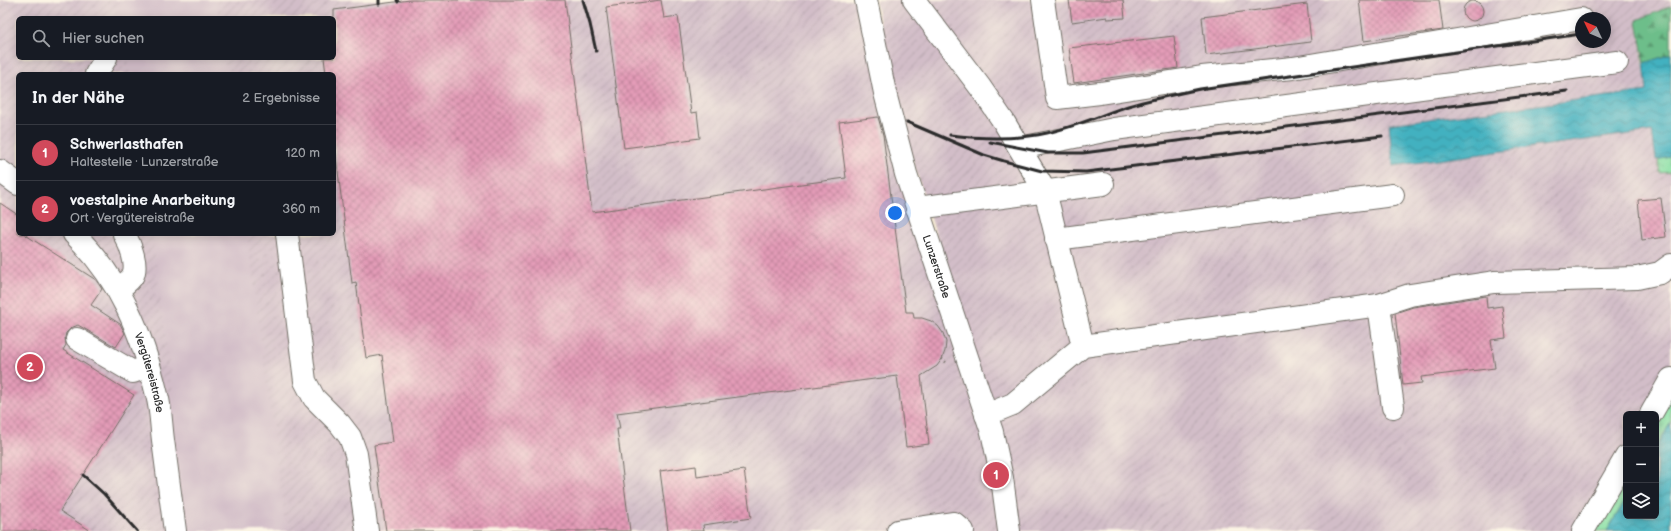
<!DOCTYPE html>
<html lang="de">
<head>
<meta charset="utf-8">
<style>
	body { margin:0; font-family:"Balsamiq Sans",sans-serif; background:#242831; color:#f1f3f6 }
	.controls { position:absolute; right:12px; bottom:12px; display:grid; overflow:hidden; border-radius:6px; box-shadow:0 2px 10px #0003 }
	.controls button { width:36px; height:36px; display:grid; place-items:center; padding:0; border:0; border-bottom:1px solid #363941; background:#171b24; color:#f1f3f6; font:20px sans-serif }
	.compass { position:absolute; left:1575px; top:12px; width:36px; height:36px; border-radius:50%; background:#171b24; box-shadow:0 2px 10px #0003; rotate:314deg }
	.you { position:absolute; left:895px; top:213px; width:14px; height:14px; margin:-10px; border:3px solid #fff; border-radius:50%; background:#1a73e8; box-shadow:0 0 0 6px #1a73e833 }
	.badge { display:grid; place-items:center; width:26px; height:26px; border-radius:50%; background:#d1495b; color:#fff; font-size:13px; font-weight:700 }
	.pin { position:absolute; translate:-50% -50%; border:2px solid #fff; box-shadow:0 1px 4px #0006 }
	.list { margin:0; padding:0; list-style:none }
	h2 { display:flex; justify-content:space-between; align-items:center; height:52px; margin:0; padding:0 16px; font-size:17px }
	h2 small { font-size:13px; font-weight:400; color:#9ea1a6 }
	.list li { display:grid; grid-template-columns:26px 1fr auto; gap:12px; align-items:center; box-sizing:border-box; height:56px; padding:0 16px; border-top:1px solid #363941 }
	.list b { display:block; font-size:15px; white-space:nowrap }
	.list p { margin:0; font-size:13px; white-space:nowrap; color:#9ea1a6 }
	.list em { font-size:13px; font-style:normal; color:#9ea1a6 }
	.icon { flex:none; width:22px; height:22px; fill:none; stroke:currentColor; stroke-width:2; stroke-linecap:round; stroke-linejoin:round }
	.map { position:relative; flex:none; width:1671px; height:531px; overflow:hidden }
	.search { position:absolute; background:#171b24; box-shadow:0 2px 10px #0003; left:16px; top:16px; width:320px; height:44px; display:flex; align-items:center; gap:10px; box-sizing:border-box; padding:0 14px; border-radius:6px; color:#9ea1a6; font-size:15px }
	.panel { position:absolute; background:#171b24; box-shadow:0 2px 10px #0003; left:16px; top:72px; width:320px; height:164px; border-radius:6px }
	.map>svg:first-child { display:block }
	.industrial { fill:url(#industrial-furrows); fill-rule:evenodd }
	.railway { fill:#d2bdc8 }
	.grass { fill:url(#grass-tufts); stroke:#598668 }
	.forest { fill:url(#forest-firs); stroke:#4c745a }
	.water { fill:url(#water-waves); stroke:#376e76 }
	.building { fill:url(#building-cross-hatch) }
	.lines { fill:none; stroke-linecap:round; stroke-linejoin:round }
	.minor-casing { stroke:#726e66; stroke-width:24 }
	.path { stroke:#726e66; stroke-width:2.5; stroke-dasharray:1 3; stroke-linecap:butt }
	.minor { stroke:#fff; stroke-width:22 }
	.rail { stroke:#2b2b2b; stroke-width:3 }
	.labels { text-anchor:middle; stroke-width:3; stroke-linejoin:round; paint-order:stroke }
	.street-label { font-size:11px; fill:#2b2b2b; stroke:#fcf5e5 }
</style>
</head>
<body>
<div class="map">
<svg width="1671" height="531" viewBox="0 0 1671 531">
	<defs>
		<pattern id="industrial-furrows" width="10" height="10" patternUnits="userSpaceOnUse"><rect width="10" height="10" fill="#d2bdc8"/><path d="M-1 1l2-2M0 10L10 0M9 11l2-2" fill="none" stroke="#b4a3ac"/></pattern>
		<pattern id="grass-tufts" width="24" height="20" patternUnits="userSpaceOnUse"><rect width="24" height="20" fill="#87e0a5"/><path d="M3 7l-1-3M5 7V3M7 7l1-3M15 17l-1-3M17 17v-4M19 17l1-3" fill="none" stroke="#75c08e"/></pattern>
		<pattern id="forest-firs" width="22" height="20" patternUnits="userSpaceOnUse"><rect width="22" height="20" fill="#6dbe8a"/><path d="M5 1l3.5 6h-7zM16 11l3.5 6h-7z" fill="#5a9b71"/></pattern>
		<pattern id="water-waves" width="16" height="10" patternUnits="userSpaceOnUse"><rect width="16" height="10" fill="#43b1c0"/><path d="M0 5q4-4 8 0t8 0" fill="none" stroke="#38909c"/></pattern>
		<pattern id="building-cross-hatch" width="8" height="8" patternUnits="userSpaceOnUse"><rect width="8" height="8" fill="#e39bb7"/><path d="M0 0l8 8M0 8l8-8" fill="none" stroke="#b87f95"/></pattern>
	</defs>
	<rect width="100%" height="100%" fill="#fcf5e5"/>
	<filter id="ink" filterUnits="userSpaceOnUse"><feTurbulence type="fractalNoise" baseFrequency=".025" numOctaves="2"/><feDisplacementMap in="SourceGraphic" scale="8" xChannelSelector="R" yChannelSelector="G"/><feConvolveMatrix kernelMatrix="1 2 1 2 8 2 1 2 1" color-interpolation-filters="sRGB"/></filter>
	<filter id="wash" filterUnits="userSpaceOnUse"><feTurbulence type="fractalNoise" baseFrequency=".012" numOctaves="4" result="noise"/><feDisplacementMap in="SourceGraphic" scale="16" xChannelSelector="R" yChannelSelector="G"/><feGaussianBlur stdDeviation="0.9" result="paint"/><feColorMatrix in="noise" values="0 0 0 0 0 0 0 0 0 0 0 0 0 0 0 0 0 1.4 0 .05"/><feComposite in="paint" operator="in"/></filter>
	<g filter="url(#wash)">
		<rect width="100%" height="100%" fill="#f6ebd3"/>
		<g class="industrial">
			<path d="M 0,0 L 855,0 L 993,470 L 1000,531 L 0,531 ZM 18,18 L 334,18 L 334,58 L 18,58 ZM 18,74 L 334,74 L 334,234 L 18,234 Z"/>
			<path d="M 875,0 L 1671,0 L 1671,6 L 1637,20 L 1647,91 L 1389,124 L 1394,166 L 1652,131 L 1656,159 L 1658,159 L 1660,173 L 1671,172 L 1671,370 L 1645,414 L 1626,414 L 1626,447 L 1577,531 L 1018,531 L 933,225 L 904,132 ZM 1581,18 L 1605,18 L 1605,42 L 1581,42 Z"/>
		</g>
		<g class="railway">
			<path d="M 118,0 L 216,0 L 219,18 L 121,18 Z"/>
			<path d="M 128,58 L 224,58 L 226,74 L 130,74 Z"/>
			<path d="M 152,234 L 247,234 L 286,531 L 179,531 L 164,395 L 173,394 Z"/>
		</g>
		<g class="grass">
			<path d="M 1671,157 L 1671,172 L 1660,173 L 1658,159 Z"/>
			<path d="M 1671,385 L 1671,422 L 1656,448 L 1656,414 Z"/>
			<path d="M 1626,463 L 1626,499 L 1607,531 L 1587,531 Z"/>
		</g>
		<path class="forest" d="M 1671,6 L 1671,54 L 1644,63 L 1637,20 Z"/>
		<g class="water">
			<path d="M 1671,54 L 1671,157 L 1656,160 L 1652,131 L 1393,166 L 1389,124 L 1647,91 L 1644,63 Z"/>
			<path d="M 1671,422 L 1671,531 L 1607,531 L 1626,499 L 1626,516 L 1656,516 L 1656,448 Z"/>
		</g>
		<g id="blocks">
			<g class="building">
				<path d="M 410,0 L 565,0 L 592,212 L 846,178 L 839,122 L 878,117 L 883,135 L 906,312 L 913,312 L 914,318 L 922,318 L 931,321 L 938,326 L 943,333 L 946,342 L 945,351 L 942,359 L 937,366 L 921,376 L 929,444 L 906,447 L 897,376 L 617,413 L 620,429 L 617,429 L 630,531 L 386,531 L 374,445 L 393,442 L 382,355 L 366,358 L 356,282 L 352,283 L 334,140 L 334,74 L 326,74 L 324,58 L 334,58 L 334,10 Z"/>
				<path d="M 661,0 L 664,18 L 678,16 L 691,113 L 697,112 L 700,138 L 624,148 L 606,7 Z"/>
				<path d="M 1069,0 L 1123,0 L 1125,18 L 1107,19 L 1107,17 L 1072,22 Z"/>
				<path d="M 1359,0 L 1439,0 L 1443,30 L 1364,41 Z"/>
				<circle cx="1473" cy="11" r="10"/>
				<path d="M 1307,4 L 1311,42 L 1206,55 L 1202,17 Z"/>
				<path d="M 1174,36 L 1178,68 L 1074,83 L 1069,48 Z"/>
				<path d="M 1661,198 L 1666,237 L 1642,240 L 1638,200 Z"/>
				<path d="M 0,203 L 18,215 L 18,234 L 24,234 L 96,280 L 102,289 L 91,305 L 120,324 L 125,333 L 116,347 L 78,325 L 71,328 L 66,333 L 65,338 L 66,345 L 63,350 L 134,395 L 60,511 L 91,531 L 0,531 Z"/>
				<path d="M 1486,296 L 1487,308 L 1502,306 L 1506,338 L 1491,340 L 1495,368 L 1421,377 L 1422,383 L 1403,385 L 1395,313 L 1413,307 Z"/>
				<path d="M 696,466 L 697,477 L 744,470 L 751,518 L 703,525 L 704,531 L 668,531 L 660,471 Z"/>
			</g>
		</g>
	</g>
	<g filter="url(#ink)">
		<use href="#blocks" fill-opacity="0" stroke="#726e66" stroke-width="1"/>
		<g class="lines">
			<defs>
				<g id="minor">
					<path id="s1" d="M 866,0 L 885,93 L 906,174 L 992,432 L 1002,478 L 1009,531"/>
					<path d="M 914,0 L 980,87 L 1004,122 L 1045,191 L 1083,346"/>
					<path d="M 1043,0 L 1057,98 L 1100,93 L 1202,77 L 1293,68 L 1581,19"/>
					<path d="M 96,74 L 106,58"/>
					<path d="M 1020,148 L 1114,129 L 1617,62"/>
					<path d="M 0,171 L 18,184"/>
					<path d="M 917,208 L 1103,184"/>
					<path id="s2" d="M 74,234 C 120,279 142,333 157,395 C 161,409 161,425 163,440 C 167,470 171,501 175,531"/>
					<path d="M 287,234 L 305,381 L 314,398 L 340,424 L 350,437 L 356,454 L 367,531"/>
					<path d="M 1056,239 L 1393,195"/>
					<path d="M 117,289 C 123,286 128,282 132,277 C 139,266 130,244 124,234"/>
					<path d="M 1379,305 L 1410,295 L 1494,282 L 1637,278 L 1660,273 L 1671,265"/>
					<path d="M 77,339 L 133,372 L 149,366"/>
					<path d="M 1651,414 L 1671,379"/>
					<path d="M 986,415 L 1013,404 L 1083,346 L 1379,305 L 1393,407"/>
					<path d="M 898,531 L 954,523 L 963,531"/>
					<path d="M 1583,531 L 1626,457"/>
				</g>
			</defs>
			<use href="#minor" class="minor-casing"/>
			<path class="path" d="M 942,359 L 948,364"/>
			<use href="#minor" class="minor"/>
			<g class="rail">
				<path d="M 379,0 L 379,4"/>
				<path d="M 397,0 L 398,2"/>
				<path d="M 583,0 L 590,24 L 596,51"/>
				<path d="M 907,122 L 984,155 L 1004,161 L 1042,171 L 1086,172 L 1382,136"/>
				<path d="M 950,135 C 982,139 1015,140 1047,133 C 1075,127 1101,115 1128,106 C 1152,99 1176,94 1200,89 L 1581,34"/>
				<path d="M 990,142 L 1048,153 L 1083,153 L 1567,91"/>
				<path d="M 83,475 L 104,494 L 137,531"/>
			</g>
		</g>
	</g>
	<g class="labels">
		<g class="street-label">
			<text dy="4" stroke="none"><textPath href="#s1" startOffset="276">Lunzerstraße</textPath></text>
			<text dy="4" stroke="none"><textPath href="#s2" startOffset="160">Vergütereistraße</textPath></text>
		</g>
	</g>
</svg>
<div class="controls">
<button>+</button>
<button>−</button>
<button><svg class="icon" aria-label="layers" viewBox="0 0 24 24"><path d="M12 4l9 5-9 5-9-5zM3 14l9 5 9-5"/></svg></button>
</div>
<svg class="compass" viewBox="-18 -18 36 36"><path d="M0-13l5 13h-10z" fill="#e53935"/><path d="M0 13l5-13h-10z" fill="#9ea1a6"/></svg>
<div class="you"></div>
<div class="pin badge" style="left:996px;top:475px">1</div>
<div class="pin badge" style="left:30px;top:367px">2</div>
<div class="search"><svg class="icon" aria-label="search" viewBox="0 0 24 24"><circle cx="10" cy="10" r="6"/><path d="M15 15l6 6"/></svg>Hier suchen</div>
<section class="panel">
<h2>In der Nähe<small>2 Ergebnisse</small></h2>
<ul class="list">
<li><span class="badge">1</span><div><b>Schwerlasthafen</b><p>Haltestelle · Lunzerstraße</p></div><em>120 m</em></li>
<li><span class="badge">2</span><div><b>voestalpine Anarbeitung</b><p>Ort · Vergütereistraße</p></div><em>360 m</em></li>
</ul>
</section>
</div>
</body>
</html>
